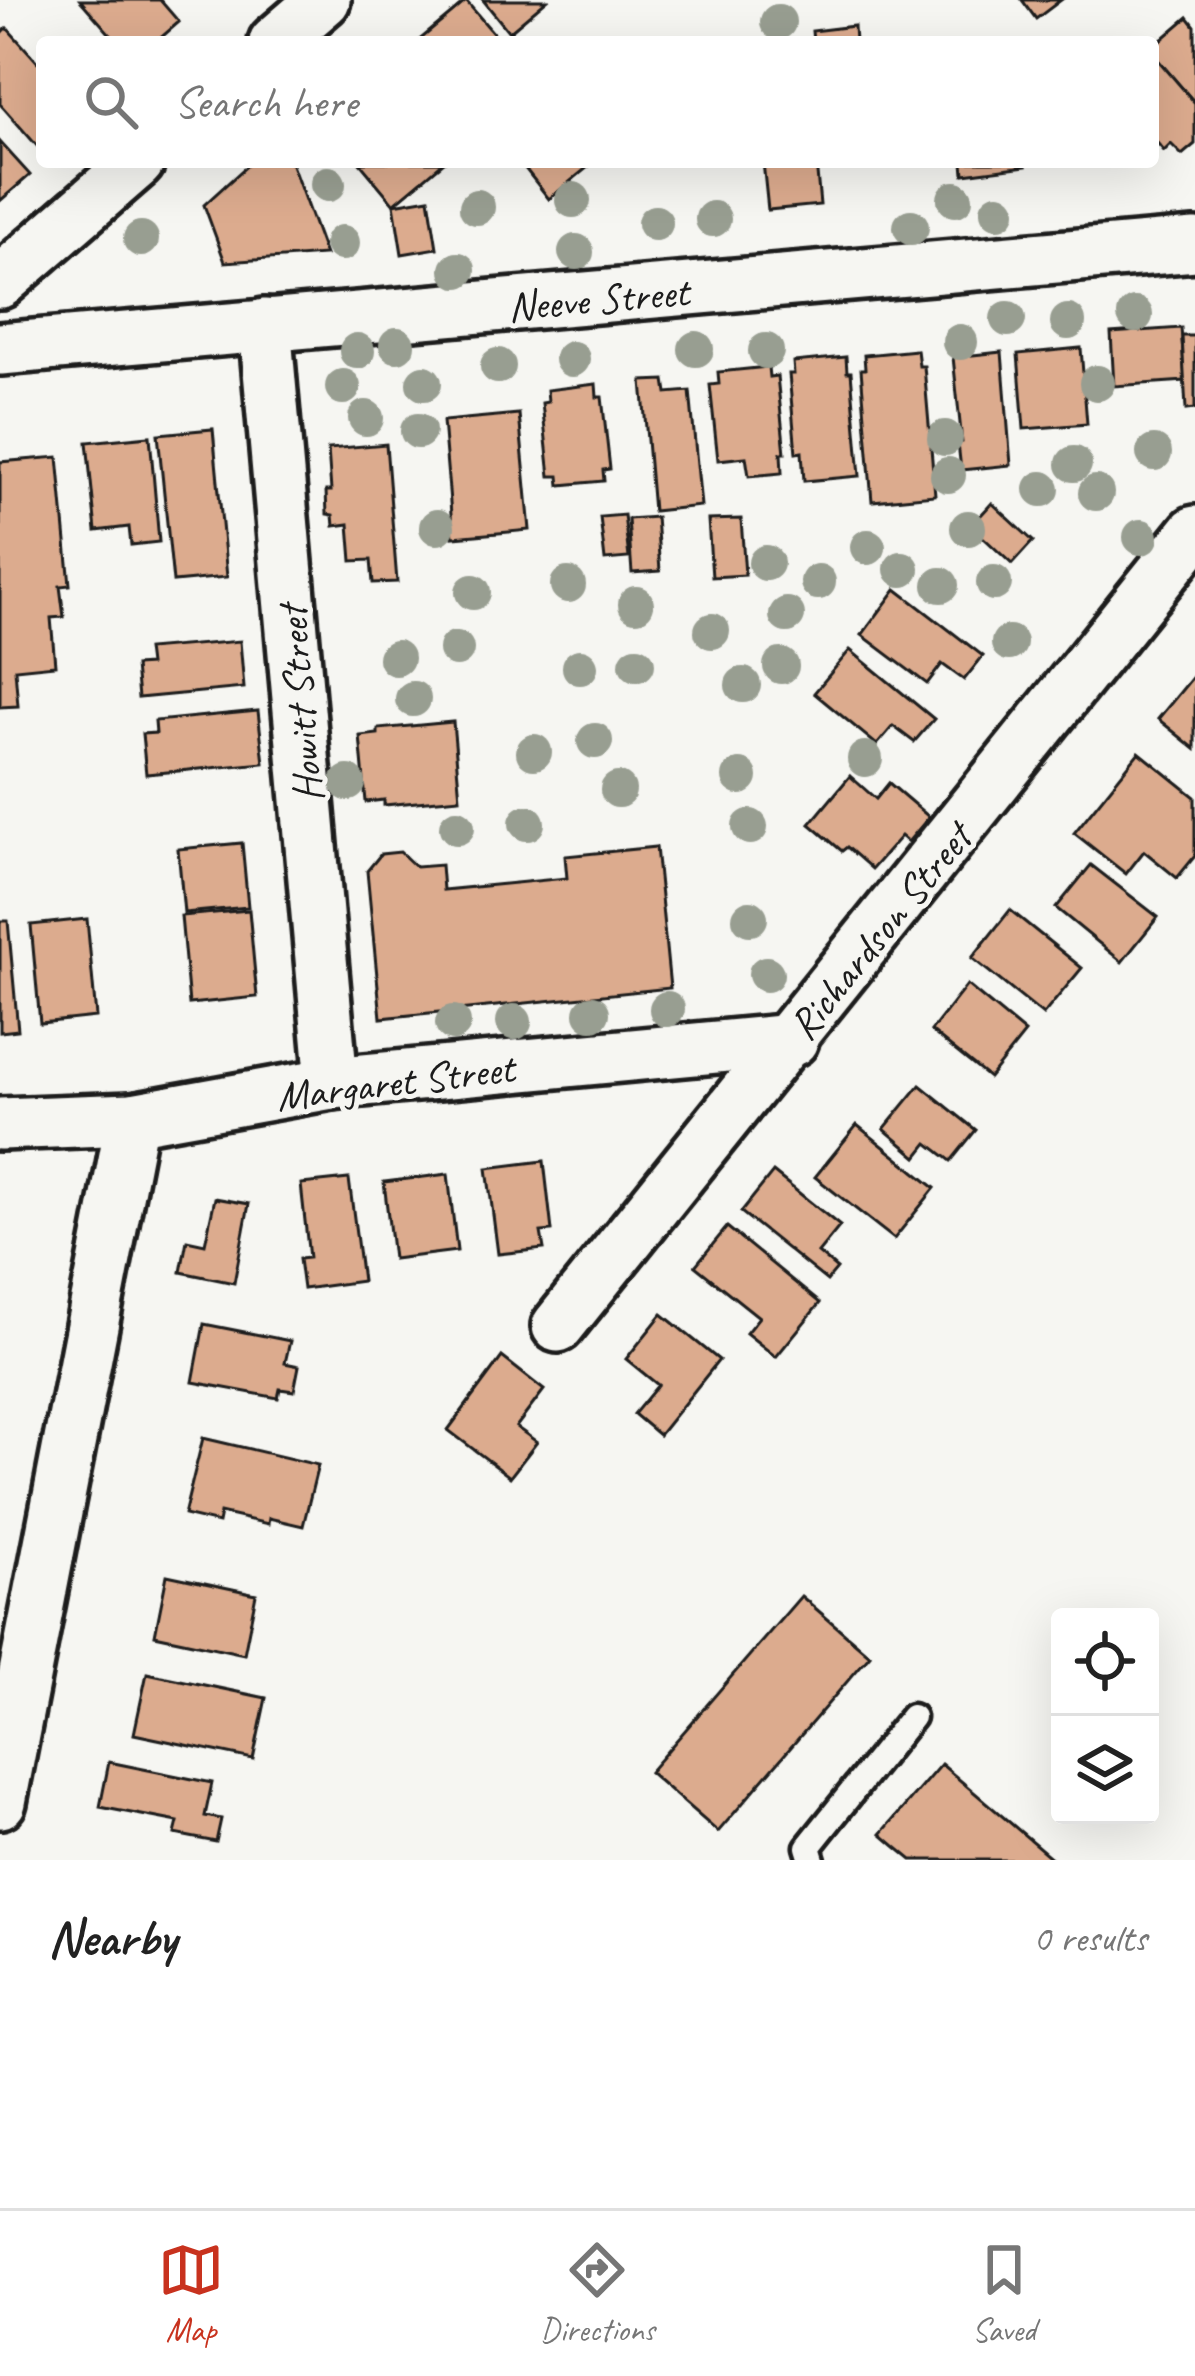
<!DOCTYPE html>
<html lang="en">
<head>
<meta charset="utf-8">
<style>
	body { margin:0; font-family:Caveat,sans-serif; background:#f6f6f6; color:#222 }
	.controls { position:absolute; right:36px; bottom:36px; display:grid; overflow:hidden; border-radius:12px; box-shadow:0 12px 48px #0002 }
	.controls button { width:108px; height:108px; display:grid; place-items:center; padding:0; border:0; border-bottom:3px solid #e0e0e0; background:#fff; color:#222; font:60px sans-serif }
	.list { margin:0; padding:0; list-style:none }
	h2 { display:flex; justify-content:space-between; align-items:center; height:156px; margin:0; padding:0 48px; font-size:51px }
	h2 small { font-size:39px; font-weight:400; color:#767676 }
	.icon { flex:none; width:66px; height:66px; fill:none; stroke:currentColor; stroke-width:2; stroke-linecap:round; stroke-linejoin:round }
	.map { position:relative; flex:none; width:1195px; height:1860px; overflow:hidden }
	.search { position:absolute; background:#fff; box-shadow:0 12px 48px #0002; left:36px; right:36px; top:36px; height:132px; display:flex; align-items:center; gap:30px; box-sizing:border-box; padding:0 42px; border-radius:12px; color:#767676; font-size:45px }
	.sheet { height:348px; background:#fff }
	nav { display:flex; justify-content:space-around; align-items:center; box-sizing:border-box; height:168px; border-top:3px solid #e0e0e0; background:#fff; font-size:33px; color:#767676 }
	nav a { display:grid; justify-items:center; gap:6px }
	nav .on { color:#c8321e }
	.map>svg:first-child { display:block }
	.building { fill:#dcab8e; stroke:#1c1c1c; stroke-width:3 }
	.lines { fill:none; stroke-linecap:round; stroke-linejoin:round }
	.service-casing { stroke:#1c1c1c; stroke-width:33 }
	.minor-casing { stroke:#1c1c1c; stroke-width:60 }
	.service { stroke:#f6f6f2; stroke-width:24 }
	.minor { stroke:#f6f6f2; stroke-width:51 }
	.tree { fill:#989e91 }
	.labels { text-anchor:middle; stroke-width:10; stroke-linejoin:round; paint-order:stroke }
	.street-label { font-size:42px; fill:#1c1c1c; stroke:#f6f6f2 }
</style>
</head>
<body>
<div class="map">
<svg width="1195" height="1860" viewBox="0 0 1195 1860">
	<rect width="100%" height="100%" fill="#f6f6f2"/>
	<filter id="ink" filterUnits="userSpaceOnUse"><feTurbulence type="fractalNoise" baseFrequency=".00833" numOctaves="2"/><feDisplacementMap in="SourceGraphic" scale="24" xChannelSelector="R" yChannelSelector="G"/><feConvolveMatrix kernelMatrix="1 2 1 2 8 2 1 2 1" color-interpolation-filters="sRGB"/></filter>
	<g filter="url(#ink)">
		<g class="building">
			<path d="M 80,0 L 160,0 L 179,22 L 156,42 L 117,42 Z"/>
			<path d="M 483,0 L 547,0 L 509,32 Z"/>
			<path d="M 1022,0 L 1061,0 L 1036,19 Z"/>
			<path d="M 466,1 L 501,42 L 417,42 L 452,13 Z"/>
			<path d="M 1188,17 L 1195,26 L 1195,103 L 1153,54 L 1153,47 Z"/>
			<path d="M 854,26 L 855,42 L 813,42 L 812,31 Z"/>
			<path d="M 7,28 L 42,67 L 42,144 L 38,147 L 0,104 L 0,35 Z"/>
			<path d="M 1153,54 L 1195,103 L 1195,144 L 1182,155 L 1171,144 L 1164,151 L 1153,138 Z"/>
			<path d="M 0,142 L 30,175 L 0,201 Z"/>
			<path d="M 251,162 L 291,162 L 325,255 L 225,262 L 204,205 Z"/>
			<path d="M 359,162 L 444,162 L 394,204 Z"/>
			<path d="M 520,162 L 594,162 L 549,199 Z"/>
			<path d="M 763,162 L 816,162 L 820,205 L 768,210 Z"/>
			<path d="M 963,162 L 1025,162 L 1026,166 L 964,174 Z"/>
			<path d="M 429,198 L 437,248 L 402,254 L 394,204 Z"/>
			<path d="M 1181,328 L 1185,381 L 1114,386 L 1111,333 Z"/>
			<path d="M 1182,336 L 1195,336 L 1195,409 L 1186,410 Z"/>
			<path d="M 1081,348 L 1087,424 L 1024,429 L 1018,354 Z"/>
			<path d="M 917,350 L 919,366 L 924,366 L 935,495 L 872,501 L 861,369 L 865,369 L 864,355 Z"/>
			<path d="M 1002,352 L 1011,465 L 961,470 L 958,443 L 962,442 L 953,357 Z"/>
			<path d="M 846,357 L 847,372 L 851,372 L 860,476 L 804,481 L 802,452 L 796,453 L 789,374 L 794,374 L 793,362 Z"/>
			<path d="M 768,367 L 769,377 L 777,376 L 785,453 L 781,453 L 782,473 L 749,476 L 746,457 L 718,460 L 710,385 L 719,384 L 718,372 Z"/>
			<path d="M 665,380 L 667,393 L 690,391 L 701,506 L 653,511 L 642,381 Z"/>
			<path d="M 596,384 L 597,397 L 602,397 L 610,469 L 603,470 L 604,481 L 560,485 L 559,476 L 550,476 L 542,403 L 548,402 L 547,390 Z"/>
			<path d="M 519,414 L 530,530 L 453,537 L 443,421 Z"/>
			<path d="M 213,429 L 227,577 L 173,582 L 158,434 Z"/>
			<path d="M 150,436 L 159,542 L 131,545 L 129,527 L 96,531 L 87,442 Z"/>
			<path d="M 386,444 L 397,582 L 373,583 L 371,560 L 352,561 L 349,524 L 334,526 L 333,515 L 327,514 L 326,491 L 331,491 L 328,449 Z"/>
			<path d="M 58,457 L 70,585 L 60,586 L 64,617 L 51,618 L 55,665 L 15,669 L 18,706 L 0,707 L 0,462 Z"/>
			<path d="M 992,503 L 1033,541 L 1012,564 L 971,526 Z"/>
			<path d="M 624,515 L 629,558 L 605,560 L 600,517 Z"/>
			<path d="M 656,517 L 660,571 L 632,573 L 628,519 Z"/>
			<path d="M 741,519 L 745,575 L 712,577 L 708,520 Z"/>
			<path d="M 896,589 L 983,656 L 964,680 L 942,664 L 927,684 L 862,635 Z"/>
			<path d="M 240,641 L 244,688 L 138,698 L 135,666 L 149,665 L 147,649 Z"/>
			<path d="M 850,650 L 934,719 L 914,742 L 893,726 L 877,745 L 814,693 Z"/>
			<path d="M 1195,674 L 1195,749 L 1158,719 Z"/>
			<path d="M 258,711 L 264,763 L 146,774 L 142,734 L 156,733 L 155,721 Z"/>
			<path d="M 453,722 L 460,798 L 384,805 L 384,800 L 366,802 L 360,736 L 378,734 L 378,729 Z"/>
			<path d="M 1139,752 L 1195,797 L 1195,856 L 1177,878 L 1144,851 L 1126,874 L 1074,833 Z"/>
			<path d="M 850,776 L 876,799 L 889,783 L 929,817 L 908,842 L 901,836 L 872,869 L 847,847 L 842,851 L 810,824 Z"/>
			<path d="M 242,843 L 248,907 L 184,913 L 178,849 Z"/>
			<path d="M 656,847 L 670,988 L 381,1018 L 367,871 L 381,854 L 400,852 L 416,867 L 441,865 L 443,890 L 567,878 L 565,856 Z"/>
			<path d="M 1091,865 L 1158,917 L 1122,962 L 1056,908 Z"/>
			<path d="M 249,910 L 257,997 L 189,1004 L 181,916 Z"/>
			<path d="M 1010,910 L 1082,968 L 1043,1015 L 972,958 Z"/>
			<path d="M 87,919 L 96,1017 L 40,1023 L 31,925 Z"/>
			<path d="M 0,921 L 8,921 L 18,1030 L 0,1032 Z"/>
			<path d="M 967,985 L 1025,1033 L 989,1078 L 931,1031 Z"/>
			<path d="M 920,1085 L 976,1130 L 951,1161 L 928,1143 L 917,1157 L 884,1129 Z"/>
			<path d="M 857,1125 L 935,1188 L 894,1239 L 815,1177 Z"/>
			<path d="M 544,1161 L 552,1231 L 541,1232 L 544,1249 L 498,1254 L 487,1168 Z"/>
			<path d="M 773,1172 L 840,1226 L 818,1253 L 837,1269 L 827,1281 L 741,1212 Z"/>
			<path d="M 448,1174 L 457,1251 L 393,1259 L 384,1182 Z"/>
			<path d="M 349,1179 L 362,1281 L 303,1289 L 299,1259 L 309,1258 L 301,1184 Z"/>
			<path d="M 215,1198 L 249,1204 L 234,1283 L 181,1272 L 187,1240 L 205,1244 Z"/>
			<path d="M 727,1227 L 820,1303 L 776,1357 L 746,1333 L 759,1317 L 695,1266 Z"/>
			<path d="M 662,1314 L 719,1360 L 659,1435 L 634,1414 L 658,1385 L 626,1359 Z"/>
			<path d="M 204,1324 L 290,1341 L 285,1363 L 299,1366 L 294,1391 L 280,1389 L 278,1398 L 193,1382 Z"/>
			<path d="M 502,1357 L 544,1390 L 516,1427 L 537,1442 L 510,1477 L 448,1430 Z"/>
			<path d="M 203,1438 L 318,1465 L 303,1526 L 269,1518 L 268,1524 L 220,1513 L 218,1523 L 184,1515 Z"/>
			<path d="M 167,1575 L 256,1594 L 244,1654 L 155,1635 Z"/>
			<path d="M 801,1596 L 870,1655 L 718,1832 L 649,1772 Z"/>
			<path d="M 147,1673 L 266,1698 L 253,1759 L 134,1734 Z"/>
			<path d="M 109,1762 L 212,1783 L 205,1816 L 221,1819 L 216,1842 L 175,1834 L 178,1822 L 100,1807 Z"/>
			<path d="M 941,1764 L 1054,1860 L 912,1860 L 895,1846 L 881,1834 Z"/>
		</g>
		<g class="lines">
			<defs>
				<path id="service" d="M 812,1860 L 808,1847 L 912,1717"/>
				<g id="minor">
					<path d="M 275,42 L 324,0"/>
					<path d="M 0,282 L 138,162"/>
					<path d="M 265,325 L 332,1083"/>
					<path d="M 0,349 L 1195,245"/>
					<path d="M 0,1124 L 132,1119 L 332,1083 L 792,1040"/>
					<path d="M 558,1326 L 1195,532"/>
					<path d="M 0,1802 L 132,1119"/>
				</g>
			</defs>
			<use href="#service" class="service-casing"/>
			<use href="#minor" class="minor-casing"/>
			<use href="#service" class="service"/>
			<use href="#minor" class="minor"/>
		</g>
		<g class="tree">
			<circle cx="778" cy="22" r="18"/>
			<circle cx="328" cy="184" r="18"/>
			<circle cx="955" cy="199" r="18"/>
			<circle cx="573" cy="200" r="18"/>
			<circle cx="477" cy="207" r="18"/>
			<circle cx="998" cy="211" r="18"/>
			<circle cx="713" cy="219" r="18"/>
			<circle cx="655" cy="223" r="18"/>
			<circle cx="911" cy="227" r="18"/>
			<circle cx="141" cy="239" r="18"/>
			<circle cx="342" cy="243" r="18"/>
			<circle cx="576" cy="252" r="18"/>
			<circle cx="458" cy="270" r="18"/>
			<circle cx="1135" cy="315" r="18"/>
			<circle cx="1008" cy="319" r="18"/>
			<circle cx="1068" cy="322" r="18"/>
			<circle cx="960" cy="342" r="18"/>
			<circle cx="397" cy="345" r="18"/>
			<circle cx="696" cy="349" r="18"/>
			<circle cx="357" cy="351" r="18"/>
			<circle cx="766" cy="351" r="18"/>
			<circle cx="572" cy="359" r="18"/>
			<circle cx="498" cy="366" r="18"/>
			<circle cx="424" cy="383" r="18"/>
			<circle cx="1097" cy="383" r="18"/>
			<circle cx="343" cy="387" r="18"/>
			<circle cx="366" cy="418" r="18"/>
			<circle cx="418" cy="431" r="18"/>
			<circle cx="945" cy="438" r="18"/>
			<circle cx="1154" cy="453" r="18"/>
			<circle cx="1074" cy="464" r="18"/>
			<circle cx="948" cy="475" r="18"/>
			<circle cx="1042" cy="489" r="18"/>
			<circle cx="1096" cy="493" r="18"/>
			<circle cx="437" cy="527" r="18"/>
			<circle cx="968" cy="528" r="18"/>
			<circle cx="1141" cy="537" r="18"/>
			<circle cx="868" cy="547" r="18"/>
			<circle cx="766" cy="563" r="18"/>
			<circle cx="902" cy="569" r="18"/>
			<circle cx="818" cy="582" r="18"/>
			<circle cx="994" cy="583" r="18"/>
			<circle cx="568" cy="585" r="18"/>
			<circle cx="941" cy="585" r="18"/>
			<circle cx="473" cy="592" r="18"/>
			<circle cx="636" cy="604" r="18"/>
			<circle cx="787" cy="615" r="18"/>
			<circle cx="712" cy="631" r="18"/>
			<circle cx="1009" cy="643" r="18"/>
			<circle cx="456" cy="649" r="18"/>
			<circle cx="396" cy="658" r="18"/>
			<circle cx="637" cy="664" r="18"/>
			<circle cx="781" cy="666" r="18"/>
			<circle cx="580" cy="667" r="18"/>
			<circle cx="743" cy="685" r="18"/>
			<circle cx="413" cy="699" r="18"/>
			<circle cx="595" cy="741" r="18"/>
			<circle cx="534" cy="752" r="18"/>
			<circle cx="865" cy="759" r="18"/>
			<circle cx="740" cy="777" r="18"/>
			<circle cx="348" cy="783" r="18"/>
			<circle cx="618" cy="790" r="18"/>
			<circle cx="527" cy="823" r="18"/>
			<circle cx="457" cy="827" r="18"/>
			<circle cx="750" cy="827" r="18"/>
			<circle cx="750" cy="918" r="18"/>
			<circle cx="766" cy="974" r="18"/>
			<circle cx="667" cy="1009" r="18"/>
			<circle cx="592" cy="1013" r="18"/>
			<circle cx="514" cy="1022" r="18"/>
			<circle cx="453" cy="1023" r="18"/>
		</g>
	</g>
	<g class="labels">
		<g class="street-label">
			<text transform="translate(598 298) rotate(-5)" y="15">Neeve Street</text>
			<text transform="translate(299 704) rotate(-95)" y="15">Howitt Street</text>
			<text transform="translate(879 931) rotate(-51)" y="15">Richardson Street</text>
			<text transform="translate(395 1081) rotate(-7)" y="15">Margaret Street</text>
		</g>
	</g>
</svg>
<div class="controls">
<button><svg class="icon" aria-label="locate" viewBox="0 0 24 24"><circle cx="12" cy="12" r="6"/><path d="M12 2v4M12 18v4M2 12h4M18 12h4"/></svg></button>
<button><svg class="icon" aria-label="layers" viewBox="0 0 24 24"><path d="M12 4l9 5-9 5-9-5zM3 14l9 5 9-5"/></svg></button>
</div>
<div class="search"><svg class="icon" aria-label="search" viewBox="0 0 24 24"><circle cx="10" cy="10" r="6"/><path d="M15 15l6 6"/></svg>Search here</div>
</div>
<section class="sheet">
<h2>Nearby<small>0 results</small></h2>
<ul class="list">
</ul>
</section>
<nav>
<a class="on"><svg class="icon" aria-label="map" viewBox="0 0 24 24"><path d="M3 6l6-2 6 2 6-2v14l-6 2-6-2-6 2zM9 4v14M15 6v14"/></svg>Map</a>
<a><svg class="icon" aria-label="directions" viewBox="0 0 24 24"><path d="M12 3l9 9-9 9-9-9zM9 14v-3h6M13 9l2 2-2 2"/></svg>Directions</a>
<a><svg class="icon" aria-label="saved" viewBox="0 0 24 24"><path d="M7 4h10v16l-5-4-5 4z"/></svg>Saved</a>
</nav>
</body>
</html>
